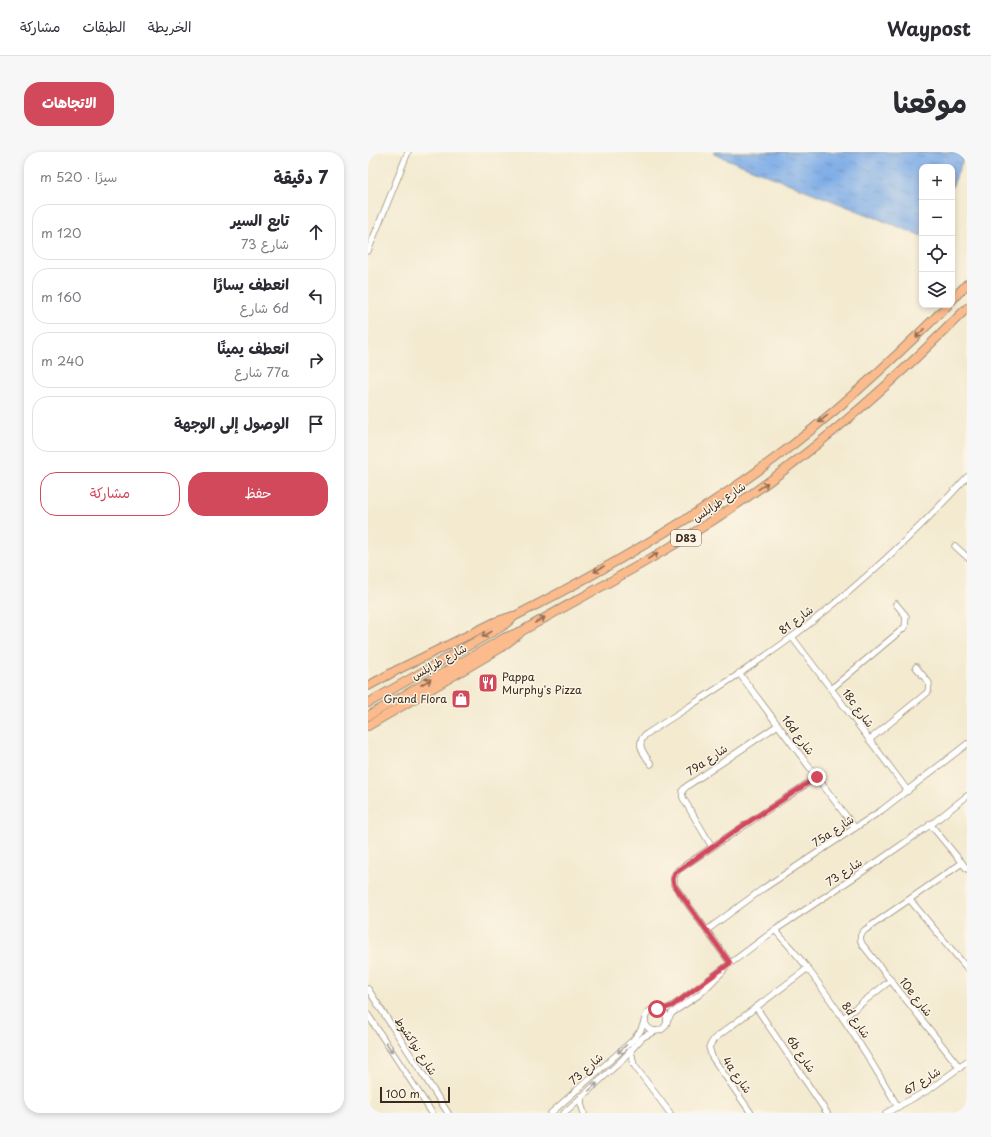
<!DOCTYPE html>
<html lang="ar">
<head>
<meta charset="utf-8">
<style>
	body { margin:0; font-family:"Playpen Sans","Playpen Sans Arabic",sans-serif; background:#f7f7f7; color:#2b2b33; direction:rtl }
	.controls { position:absolute; right:12px; top:12px; display:grid; overflow:hidden; border-radius:8px; box-shadow:0 2px 6px #0003 }
	.controls button { width:36px; height:36px; display:grid; place-items:center; padding:0; border:0; border-bottom:1px solid #e1e1e2; background:#fff; color:#2b2b33; font:20px sans-serif }
	.scale { position:absolute; left:12px; bottom:10px; width:70px; box-sizing:border-box; padding-left:4px; border:2px solid #3b2a1e; border-top:0; font-size:11px; line-height:14px; white-space:nowrap; color:#3b2a1e; -webkit-text-stroke:3px #fcf5e5; paint-order:stroke }
	.stop { position:absolute; width:12px; height:12px; margin:-9px; border:3px solid #d1495b; border-radius:50%; background:#fff }
	.stop.end { background:#d1495b; border-color:#fff; box-shadow:0 1px 4px #0008 }
	.list { margin:0; padding:0; list-style:none }
	h2 { display:flex; justify-content:space-between; align-items:center; height:52px; margin:0; padding:0 16px; font-size:17px }
	h2 small { font-size:13px; font-weight:400; color:#7c7c81 }
	.list li { display:grid; grid-template-columns:26px 1fr auto; gap:12px; align-items:center; box-sizing:border-box; height:56px; margin:0 8px 8px; padding:0 8px; border:1px solid #e1e1e2; border-radius:16px }
	.list b { display:block; font-size:15px; white-space:nowrap }
	.list p { margin:0; font-size:13px; white-space:nowrap; color:#7c7c81 }
	.list em { font-size:13px; font-style:normal; color:#7c7c81 }
	.actions { display:flex; gap:8px; padding:12px 16px }
	.actions a { flex:1; padding:9px 0; border:1px solid #d1495b; border-radius:16px; text-align:center; font-size:14px; color:#d1495b }
	.actions .main { background:#d1495b; color:#fff }
	.icon { flex:none; width:22px; height:22px; fill:none; stroke:currentColor; stroke-width:2; stroke-linecap:round; stroke-linejoin:round }
	.map { position:relative; flex:none; width:599px; height:961px; overflow:hidden; direction:ltr; border-radius:16px }
	header { display:flex; align-items:center; gap:24px; box-sizing:border-box; height:56px; padding:0 20px; background:#fff; border-bottom:1px solid #e1e1e2 }
	header strong { font-size:19px }
	nav { display:flex; gap:22px; margin-inline-start:auto; font-size:14px }
	.intro { display:flex; align-items:center; justify-content:space-between; box-sizing:border-box; height:96px; padding:0 24px }
	h1 { margin:0; font-size:28px }
	.button { padding:10px 18px; border-radius:16px; background:#d1495b; color:#fff; font-size:14px; font-weight:700 }
	main { display:flex; gap:24px; padding:0 24px }
	aside { flex:1; background:#fff; border-radius:16px; box-shadow:0 2px 6px #0003 }
	.map>svg:first-child { display:block }
	.water { fill:url(#water-ripples); stroke:#5c6b82 }
	.lines { fill:none; stroke-linecap:round; stroke-linejoin:round }
	.minor-casing { stroke:#978a77; stroke-width:7 }
	.highway-casing { stroke:#978a77; stroke-width:10 }
	.minor { stroke:#fff; stroke-width:5.5 }
	.highway { stroke:#fbbb8d; stroke-width:8 }
	.oneway { stroke:#916b50 }
	.oneway2 { stroke:#a79f9a }
	.route { stroke:#d1495b; stroke-width:5 }
	.labels { text-anchor:middle; stroke-width:3; stroke-linejoin:round; paint-order:stroke }
	.shield { fill:#fcf5e5; stroke:#75675a; stroke-width:1 }
	.shield-label { font-size:10px; font-weight:bold; fill:#3b2a1e }
	.street-label { font-size:11px; fill:#3b2a1e; stroke:#fcf5e5 }
	.poi-label { font-size:11px; fill:#3b2a1e; stroke:#fcf5e5; text-anchor:start }
</style>
</head>
<body>
<header>
<strong>Waypost</strong>
<nav><a>الخريطة</a><a>الطبقات</a><a>مشاركة</a></nav>
</header>
<div class="intro"><h1>موقعنا</h1><a class="button">الاتجاهات</a></div>
<main>
<div class="map">
<svg width="599" height="961" viewBox="0 0 599 961">
	<defs>
		<pattern id="water-ripples" width="26" height="14" patternUnits="userSpaceOnUse"><rect width="26" height="14" fill="#7dace7"/><path d="M2 4q2-2 4 0t4 0M15 11q2-2 4 0t4 0" fill="none" stroke="#688cbb"/></pattern>
	</defs>
	<rect width="100%" height="100%" fill="#fcf5e5"/>
	<filter id="ink" filterUnits="userSpaceOnUse"><feTurbulence type="fractalNoise" baseFrequency=".025" numOctaves="2"/><feDisplacementMap in="SourceGraphic" scale="8" xChannelSelector="R" yChannelSelector="G"/><feConvolveMatrix kernelMatrix="1 2 1 2 8 2 1 2 1" color-interpolation-filters="sRGB"/></filter>
	<filter id="wash" filterUnits="userSpaceOnUse"><feTurbulence type="fractalNoise" baseFrequency=".012" numOctaves="4" result="noise"/><feDisplacementMap in="SourceGraphic" scale="16" xChannelSelector="R" yChannelSelector="G"/><feGaussianBlur stdDeviation="0.9" result="paint"/><feColorMatrix in="noise" values="0 0 0 0 0 0 0 0 0 0 0 0 0 0 0 0 0 1.4 0 .05"/><feComposite in="paint" operator="in"/></filter>
	<g filter="url(#wash)">
		<rect width="100%" height="100%" fill="#f3ead0"/>
		<path class="water" d="M 346,0 L 598,0 L 584,35 L 584,15 L 554,15 L 554,84 L 346,2 Z"/>
	</g>
	<g filter="url(#ink)">
		<g class="lines">
			<defs>
				<g id="minor">
					<path d="M 0,99 L 40,0"/>
					<path d="M 587,394 L 599,405"/>
					<path d="M 424,485 L 540,639"/>
					<path d="M 371,521 L 487,676"/>
					<path d="M 463,537 L 537,475 L 538,464 L 528,452"/>
					<path d="M 501,588 L 560,540 L 561,531 L 548,515"/>
					<path d="M 283,612 C 277,603 267,593 277,583 C 326,551 377,520 424,485 C 487,438 545,384 599,325"/>
					<path d="M 562,672 L 599,717"/>
					<path d="M 344,695 L 315,646 L 314,639 L 319,634 L 410,573"/>
					<path d="M 542,748 L 599,816"/>
					<path d="M 339,778 L 396,736 L 514,658 L 599,592"/>
					<path d="M 407,778 C 418,791 430,803 440,817 C 473,861 503,908 530,955"/>
					<path d="M 362,811 L 306,733 L 306,724 L 310,718 L 449,625"/>
					<path d="M 0,837 L 80,961"/>
					<path d="M 388,855 L 459,961"/>
					<circle cx="288" cy="868" r="11"/>
					<path d="M 292,858 L 301,856 L 312,849 L 407,778 L 509,710 L 565,671 L 599,644"/>
					<path d="M 0,863 L 64,961"/>
					<path d="M 475,866 L 523,828"/>
					<path d="M 299,869 L 304,861 L 332,842 L 355,819"/>
					<path d="M 263,899 L 266,913 L 302,961"/>
					<path d="M 592,916 L 494,792 C 491,786 492,782 497,778 L 594,711"/>
					<path d="M 214,944 L 213,952 L 216,961"/>
					<path d="M 183,961 L 265,888 L 273,878 L 277,867"/>
					<path d="M 196,961 L 253,909 L 275,885 L 287,879"/>
					<path d="M 383,961 L 344,905 L 341,895 L 346,887 L 440,816"/>
					<path d="M 518,961 L 562,937 L 599,910"/>
				</g>
				<g id="highway">
					<path d="M 584,148 L 599,132"/>
					<path d="M 0,534 L 29,518 L 127,470 L 145,464"/>
					<path d="M 0,551 L 135,474 L 147,464 C 237,418 325,367 406,307 C 468,261 525,208 580,153"/>
					<path d="M 0,564 L 136,486 L 154,479 C 210,447 267,417 322,383 C 424,320 515,241 599,156"/>
					<path d="M 0,574 L 131,497 L 151,482"/>
				</g>
			</defs>
			<use href="#minor" class="minor-casing"/>
			<use href="#highway" class="highway-casing"/>
			<use href="#minor" class="minor"/>
			<use href="#highway" class="highway"/>
		</g>
		<defs><path id="oneway-shaft" d="M-6 0H5M1.5-3L5.5 0L1.5 3" fill="none" stroke-width="1.6" stroke-linecap="round" stroke-linejoin="round"/></defs>
		<g class="oneway">
			<use href="#oneway-shaft" transform="translate(552 181) rotate(135)"/>
			<use href="#oneway-shaft" transform="translate(455 267) rotate(141)"/>
			<use href="#oneway-shaft" transform="translate(395 334) rotate(-36)"/>
			<use href="#oneway-shaft" transform="translate(285 404) rotate(-30)"/>
			<use href="#oneway-shaft" transform="translate(231 417) rotate(150)"/>
			<use href="#oneway-shaft" transform="translate(172 468) rotate(-30)"/>
			<use href="#oneway-shaft" transform="translate(119 482) rotate(151)"/>
			<use href="#oneway-shaft" transform="translate(58 530) rotate(-30)"/>
		</g>
		<g class="oneway2">
			<use href="#oneway-shaft" transform="translate(21 895) rotate(57)"/>
			<use href="#oneway-shaft" transform="translate(254 897) rotate(137)"/>
			<use href="#oneway-shaft" transform="translate(225 935) rotate(-42)"/>
		</g>
	</g>
	<g class="lines" filter="url(#ink)">
		<path class="route" d="M 289,857 L 295,857 L 304,854 L 362,811 L 306,733 L 305,727 L 307,721 L 370,677 L 449,625"/>
	</g>
	<defs>
		<symbol id="restaurant-square" viewBox="-11 -11 22 22"><rect x="-9" y="-9" width="18" height="18" rx="4" fill="#d1495b" stroke="#fcf5e5"/><path d="M-5-6h1v4h1v-4h1v4h1v-4h1v5L-1.5 .5V6h-2V.5L-5-1ZM5-6V6H3V1.5H1.5Q1.5-4 5-6Z" fill="#fff"/></symbol>
		<symbol id="shop-square" viewBox="-11 -11 22 22"><rect x="-9" y="-9" width="18" height="18" rx="4" fill="#d1495b" stroke="#fcf5e5"/><path d="M-5-2.5h2.3a2.7 3.5 0 0 1 5.4 0H5L5.5 6h-11ZM-1.5-2.5h3a1.5 2.3 0 0 0-3 0Z" fill="#fff"/></symbol>
	</defs>
	<g fill-rule="evenodd">
		<use href="#restaurant-square" x="109" y="520" width="22" height="22"/>
		<use href="#shop-square" x="82" y="536" width="22" height="22"/>
	</g>
	<g class="labels">
		<rect class="shield" x="303" y="378" width="30" height="16" rx="3"/>
		<g class="shield-label">
			<text x="318" y="390">D83</text>
		</g>
		<g class="street-label">
			<text transform="translate(351 350) rotate(-34)" y="4">شارع طرابلس</text>
			<text transform="translate(428 468) rotate(-37)" y="4">شارع 81</text>
			<text transform="translate(71 510) rotate(-29)" y="4">شارع طرابلس</text>
			<text transform="translate(490 556) rotate(53)" y="4">18c شارع</text>
			<text transform="translate(430 583) rotate(53)" y="4">16d شارع</text>
			<text transform="translate(339 608) rotate(-34)" y="4">79a شارع</text>
			<text transform="translate(465 679) rotate(-34)" y="4">75a شارع</text>
			<text transform="translate(476 720) rotate(-33)" y="4">شارع 73</text>
			<text transform="translate(548 845) rotate(52)" y="4">10e شارع</text>
			<text transform="translate(488 868) rotate(56)" y="4">8d شارع</text>
			<text transform="translate(48 894) rotate(57)" y="4">شارع نواكشوط</text>
			<text transform="translate(433 902) rotate(56)" y="4">6b شارع</text>
			<text transform="translate(218 917) rotate(-42)" y="4">شارع 73</text>
			<text transform="translate(369 923) rotate(55)" y="4">4a شارع</text>
			<text transform="translate(554 929) rotate(-32)" y="4">شارع 67</text>
		</g>
		<g class="poi-label">
			<text x="134" y="529">Pappa<tspan x="134" dy="13">Murphy's Pizza</tspan></text>
			<text x="79" y="551" text-anchor="end">Grand Flora</text>
		</g>
	</g>
</svg>
<div class="controls">
<button>+</button>
<button>−</button>
<button><svg class="icon" aria-label="locate" viewBox="0 0 24 24"><circle cx="12" cy="12" r="6"/><path d="M12 2v4M12 18v4M2 12h4M18 12h4"/></svg></button>
<button><svg class="icon" aria-label="layers" viewBox="0 0 24 24"><path d="M12 4l9 5-9 5-9-5zM3 14l9 5 9-5"/></svg></button>
</div>
<div class="scale">100 m</div>
<div class="stop" style="left:289px;top:857px"></div>
<div class="stop end" style="left:449px;top:625px"></div>
</div>
<aside>
<h2>7 دقيقة<small>سيرًا · 520 m</small></h2>
<ul class="list">
<li><svg class="icon" aria-label="ahead" viewBox="0 0 24 24"><path d="M12 20V5M6 11l6-6 6 6"/></svg><div><b>تابع السير</b><p>شارع 73</p></div><em>120 m</em></li>
<li><svg class="icon" aria-label="left" viewBox="0 0 24 24"><path d="M17 20v-9H6M10 6l-5 5 5 5"/></svg><div><b>انعطف يسارًا</b><p>6d شارع</p></div><em>160 m</em></li>
<li><svg class="icon" aria-label="right" viewBox="0 0 24 24"><path d="M7 20v-9h11M14 6l5 5-5 5"/></svg><div><b>انعطف يمينًا</b><p>77a شارع</p></div><em>240 m</em></li>
<li><svg class="icon" aria-label="arrive" viewBox="0 0 24 24"><path d="M6 21V4h12l-3 4 3 4H6"/></svg><div><b>الوصول إلى الوجهة</b></div></li>
</ul>
<div class="actions"><a class="main">حفظ</a><a>مشاركة</a></div>
</aside>
</main>
</body>
</html>
